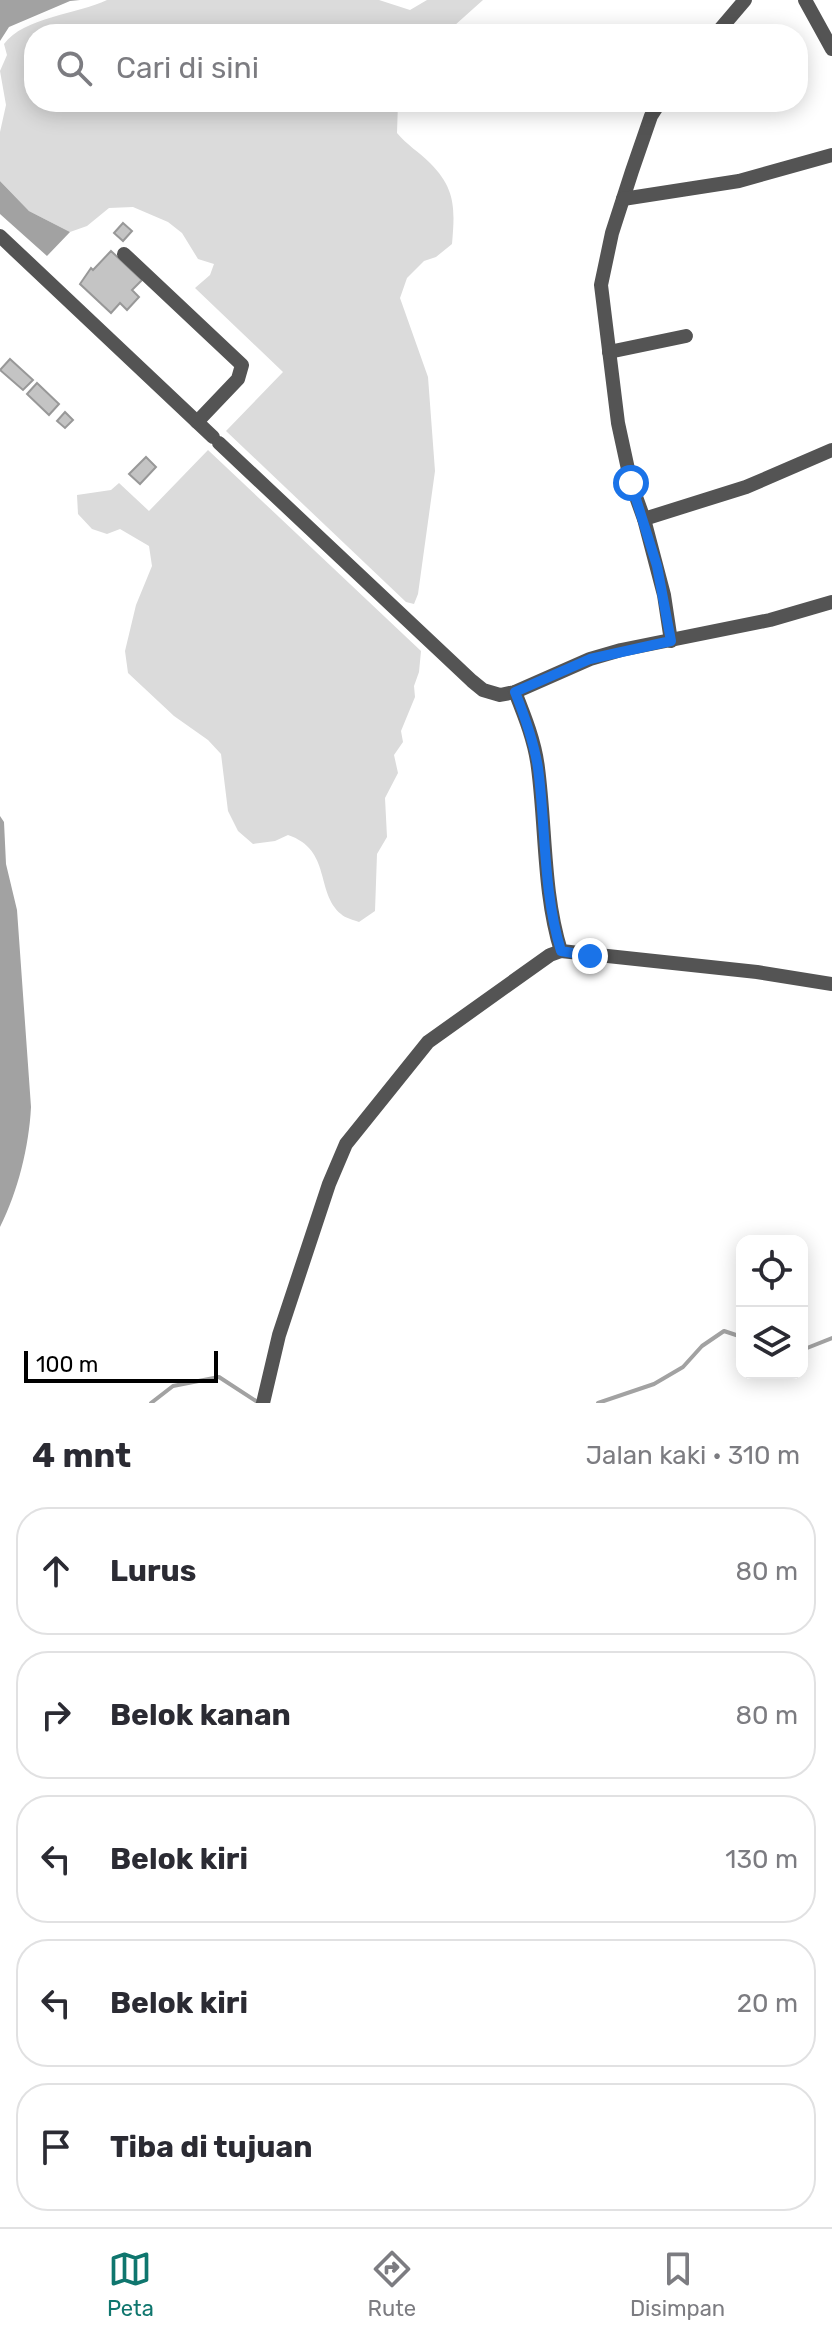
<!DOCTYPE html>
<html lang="id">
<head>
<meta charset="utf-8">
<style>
	body { margin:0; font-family:Rubik,sans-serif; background:#f2f2f3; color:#2b2b33 }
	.controls { position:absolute; right:24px; bottom:24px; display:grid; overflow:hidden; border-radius:16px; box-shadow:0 4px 20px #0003 }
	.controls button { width:72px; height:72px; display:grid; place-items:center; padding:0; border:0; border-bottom:2px solid #e1e1e2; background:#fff; color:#2b2b33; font:40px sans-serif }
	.scale { position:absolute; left:24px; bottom:20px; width:194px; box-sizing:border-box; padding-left:8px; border:4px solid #000; border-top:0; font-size:22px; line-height:28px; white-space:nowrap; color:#000; -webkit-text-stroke:6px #fff; paint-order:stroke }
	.stop { position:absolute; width:24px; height:24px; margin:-18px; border:6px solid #1a73e8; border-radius:50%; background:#fff }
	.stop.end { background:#1a73e8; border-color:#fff; box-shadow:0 2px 8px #0008 }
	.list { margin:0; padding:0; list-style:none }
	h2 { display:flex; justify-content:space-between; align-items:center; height:104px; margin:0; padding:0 32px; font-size:34px }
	h2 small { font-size:26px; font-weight:400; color:#7c7c81 }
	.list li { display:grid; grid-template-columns:52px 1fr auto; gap:24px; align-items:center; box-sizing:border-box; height:128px; margin:0 16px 16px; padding:0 16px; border:2px solid #e1e1e2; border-radius:32px }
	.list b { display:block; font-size:30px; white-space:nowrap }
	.list em { font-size:26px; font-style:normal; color:#7c7c81 }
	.icon { flex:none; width:44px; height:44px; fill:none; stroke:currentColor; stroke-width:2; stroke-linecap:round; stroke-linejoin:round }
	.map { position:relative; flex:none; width:832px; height:1403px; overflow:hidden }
	.search { position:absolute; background:#fff; box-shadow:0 4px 20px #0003; left:24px; right:24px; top:24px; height:88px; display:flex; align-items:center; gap:20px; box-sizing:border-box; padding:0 28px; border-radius:32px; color:#7c7c81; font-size:30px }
	.sheet { height:824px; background:#fff }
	nav { display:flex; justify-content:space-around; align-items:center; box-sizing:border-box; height:112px; border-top:2px solid #e1e1e2; background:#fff; font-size:22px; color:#7c7c81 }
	nav a { display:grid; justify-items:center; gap:4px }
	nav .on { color:#0f766e }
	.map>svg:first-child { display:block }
	.green { fill:#dbdbdb }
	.water { fill:#a2a2a2 }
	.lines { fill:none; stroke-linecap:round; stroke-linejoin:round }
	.stream { stroke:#a2a2a2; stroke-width:4 }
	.building { fill:#c4c4c4; stroke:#989898; stroke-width:2 }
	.minor { stroke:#545454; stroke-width:14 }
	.route { stroke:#1a73e8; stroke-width:10 }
</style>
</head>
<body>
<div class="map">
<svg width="832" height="1403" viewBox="0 0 832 1403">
	<rect width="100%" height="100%" fill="#fff"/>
	<g class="green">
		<path d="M 107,0 L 379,0 L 410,10 L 427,0 L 483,0 L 445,34 L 34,34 L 34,102 L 398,102 L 397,133 C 407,145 419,152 430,163 C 456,189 455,209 452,244 L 436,257 L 424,261 L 407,278 L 400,298 L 428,377 L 435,471 L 418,594 L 414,604 L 406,602 L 226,431 L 283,372 L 195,288 L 210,275 L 214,264 L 198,259 L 182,233 L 168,222 L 133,207 L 109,208 L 87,226 L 70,232 L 29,211 L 0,181 L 0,132 L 6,105 L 0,71 L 7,55 L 4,44 C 24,17 78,14 107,0 Z"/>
		<path d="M 208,450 L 421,651 L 419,672 L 414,686 L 415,697 L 401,731 L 403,742 L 394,755 L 398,773 L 385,798 L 387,837 L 377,854 L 375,911 L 359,922 C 354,920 345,918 341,914 C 315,892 332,850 288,835 L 275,841 L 253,844 L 238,831 L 228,811 L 221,754 L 208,740 L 174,716 L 128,673 L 125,651 L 136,605 L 152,566 L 149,546 L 120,529 L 107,534 L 92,529 L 78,514 L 77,495 L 111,490 L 119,483 L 149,511 Z"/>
	</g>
	<g class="water">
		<path d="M 0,0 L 80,0 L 70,1 L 9,27 L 0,41 Z"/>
		<path d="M 0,181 L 29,211 L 70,232 L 47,256 L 0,214 Z"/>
		<path d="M 0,816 L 4,822 L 6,864 L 17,910 L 31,1107 C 29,1147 18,1191 0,1227 Z"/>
	</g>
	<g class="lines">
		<g class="stream">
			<path d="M 802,1350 L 832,1338"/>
			<path d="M 151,1403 L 173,1386 L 219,1377 L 259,1403"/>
			<path d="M 598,1403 L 654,1384 L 683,1367 L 702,1346 L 724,1331 L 742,1337"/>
		</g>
	</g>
	<g class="building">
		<path d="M 123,223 L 132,231 L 123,241 L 114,233 Z"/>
		<path d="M 111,251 L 142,280 L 132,290 L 139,297 L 127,310 L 120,303 L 111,313 L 80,284 L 91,268 L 93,270 Z"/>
		<path d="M 10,359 L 33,380 L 23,390 L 0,370 Z"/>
		<path d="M 37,383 L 59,404 L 49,415 L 27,394 Z"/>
		<path d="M 65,412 L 73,420 L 65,428 L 57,421 Z"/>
		<path d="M 146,457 L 156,467 L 140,484 L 129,474 Z"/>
	</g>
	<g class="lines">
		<g class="minor">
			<path d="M 805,0 L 832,49"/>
			<path d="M 716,34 L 745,0"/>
			<path d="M 660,102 L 651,116 L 632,171 L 612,233 L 601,285 L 618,423 L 631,483 L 644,519 L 664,595 L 671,641"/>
			<path d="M 623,199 L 739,181 L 832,155"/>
			<path d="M 0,236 L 213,437"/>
			<path d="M 124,254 L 242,365 L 238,379 L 197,422"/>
			<path d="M 609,352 L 686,336"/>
			<path d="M 219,443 L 472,681 L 483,690 L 500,695 L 515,692 L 590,659 L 621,650 L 770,620 L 832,602"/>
			<path d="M 644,519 L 746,487 L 832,450"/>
			<path d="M 515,692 C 525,717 535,742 538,768 C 546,829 543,893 561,951 L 757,972 L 832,984"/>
			<path d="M 263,1403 L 279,1335 L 329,1184 L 346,1144 L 428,1042 L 550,955 L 561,951"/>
		</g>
	</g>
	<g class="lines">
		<path class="route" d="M 590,956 L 561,951 C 543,892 546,829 538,768 C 534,742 525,717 515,692 L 590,659 L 671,641 L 657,566 L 631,483"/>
	</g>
</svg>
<div class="controls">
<button><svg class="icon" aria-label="locate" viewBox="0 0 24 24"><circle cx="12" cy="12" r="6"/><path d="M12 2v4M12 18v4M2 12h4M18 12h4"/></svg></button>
<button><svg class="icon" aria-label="layers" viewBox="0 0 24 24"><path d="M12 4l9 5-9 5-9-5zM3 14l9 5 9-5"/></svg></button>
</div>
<div class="scale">100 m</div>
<div class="stop" style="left:631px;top:483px"></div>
<div class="stop end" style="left:590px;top:956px"></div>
<div class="search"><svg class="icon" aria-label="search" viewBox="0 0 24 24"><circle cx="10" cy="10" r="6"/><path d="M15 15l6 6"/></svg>Cari di sini</div>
</div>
<section class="sheet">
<h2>4 mnt<small>Jalan kaki · 310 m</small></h2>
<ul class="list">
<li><svg class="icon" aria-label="ahead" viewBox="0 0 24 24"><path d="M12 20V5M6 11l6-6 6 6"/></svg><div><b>Lurus</b></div><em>80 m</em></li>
<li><svg class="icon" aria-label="right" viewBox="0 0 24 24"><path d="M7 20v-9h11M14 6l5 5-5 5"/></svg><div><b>Belok kanan</b></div><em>80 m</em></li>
<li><svg class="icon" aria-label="left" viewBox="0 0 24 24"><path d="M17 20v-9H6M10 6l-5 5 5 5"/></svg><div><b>Belok kiri</b></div><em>130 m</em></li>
<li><svg class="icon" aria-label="left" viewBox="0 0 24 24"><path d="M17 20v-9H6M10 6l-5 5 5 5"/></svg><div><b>Belok kiri</b></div><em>20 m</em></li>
<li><svg class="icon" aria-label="arrive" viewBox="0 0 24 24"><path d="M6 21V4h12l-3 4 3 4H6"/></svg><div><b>Tiba di tujuan</b></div></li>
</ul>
</section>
<nav>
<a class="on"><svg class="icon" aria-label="map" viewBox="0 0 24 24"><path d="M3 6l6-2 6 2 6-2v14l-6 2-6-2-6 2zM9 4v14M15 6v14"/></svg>Peta</a>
<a><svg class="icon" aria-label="directions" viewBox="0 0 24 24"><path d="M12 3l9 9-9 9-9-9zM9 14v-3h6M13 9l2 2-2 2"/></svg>Rute</a>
<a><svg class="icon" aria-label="saved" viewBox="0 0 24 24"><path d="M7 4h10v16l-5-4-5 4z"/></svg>Disimpan</a>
</nav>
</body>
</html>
